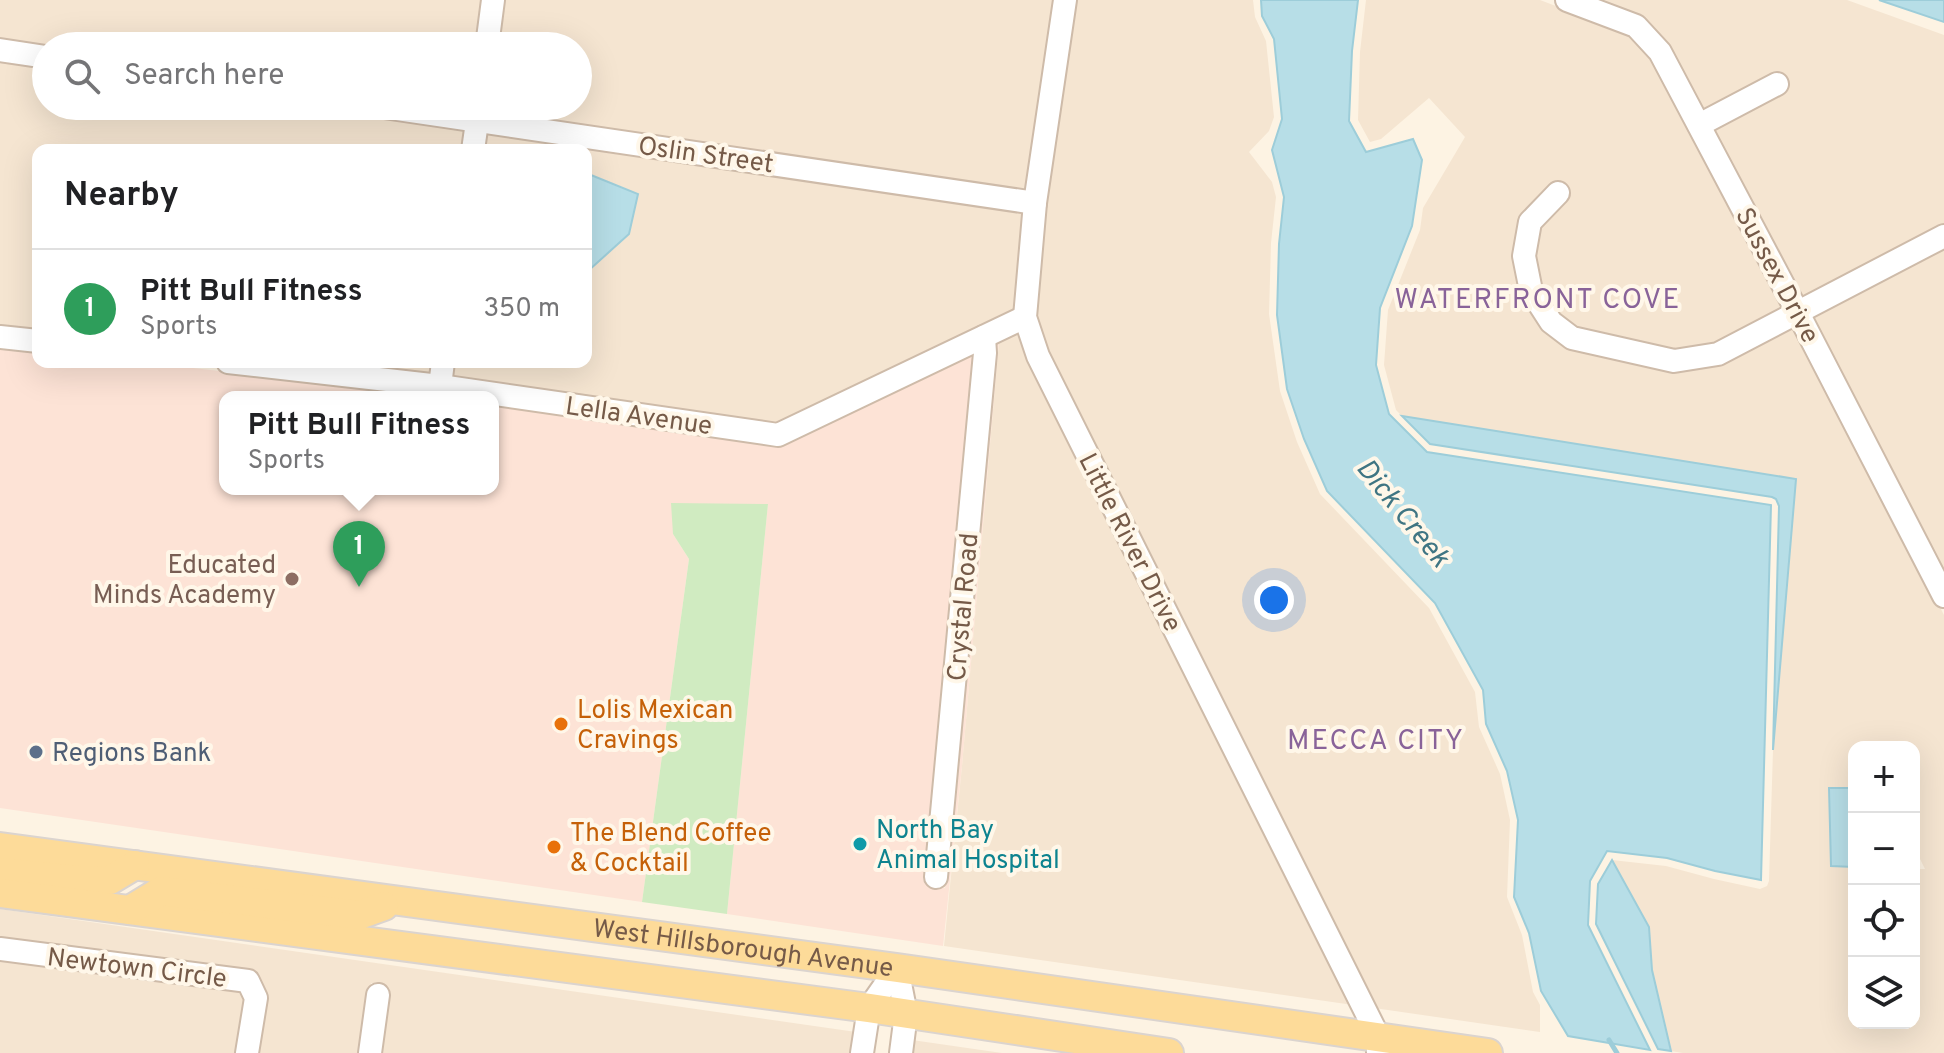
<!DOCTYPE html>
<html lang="en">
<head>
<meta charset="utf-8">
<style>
	body { margin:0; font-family:Overpass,sans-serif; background:#f2f2f2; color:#202124 }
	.controls { position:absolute; right:24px; bottom:24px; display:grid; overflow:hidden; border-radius:16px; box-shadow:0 8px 32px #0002 }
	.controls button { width:72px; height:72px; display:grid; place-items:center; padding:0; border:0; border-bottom:2px solid #e0e0e0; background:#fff; color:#202124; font:40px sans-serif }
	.you { position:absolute; left:1274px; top:600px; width:28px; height:28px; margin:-20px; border:6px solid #fff; border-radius:50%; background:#1a73e8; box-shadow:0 0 0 12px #1a73e833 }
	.badge { display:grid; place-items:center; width:52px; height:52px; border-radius:50%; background:#ea6f45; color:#fff; font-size:26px; font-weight:700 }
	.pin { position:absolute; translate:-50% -66px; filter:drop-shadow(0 2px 4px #0008) }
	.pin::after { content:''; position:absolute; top:42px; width:28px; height:24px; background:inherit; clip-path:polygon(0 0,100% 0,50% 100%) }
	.popup { position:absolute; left:219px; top:391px; width:280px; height:104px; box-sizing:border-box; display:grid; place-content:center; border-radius:16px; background:#fff; filter:drop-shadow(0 2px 6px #0005); font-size:26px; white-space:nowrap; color:#757577 }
	.popup b { font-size:30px; color:#202124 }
	.popup::after { content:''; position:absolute; left:50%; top:100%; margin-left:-16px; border:16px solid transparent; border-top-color:#fff }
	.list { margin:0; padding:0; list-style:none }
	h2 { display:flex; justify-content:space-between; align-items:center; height:104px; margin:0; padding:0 32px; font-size:34px }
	h2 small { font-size:26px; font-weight:400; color:#757577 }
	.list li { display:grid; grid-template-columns:52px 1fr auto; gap:24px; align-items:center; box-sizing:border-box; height:120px; padding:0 32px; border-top:2px solid #e0e0e0 }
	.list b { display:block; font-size:30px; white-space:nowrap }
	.list p { margin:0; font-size:26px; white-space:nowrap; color:#757577 }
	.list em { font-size:26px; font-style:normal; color:#757577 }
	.icon { flex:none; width:44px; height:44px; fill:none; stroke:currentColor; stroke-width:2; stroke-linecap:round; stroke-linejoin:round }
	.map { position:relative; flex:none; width:1944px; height:1053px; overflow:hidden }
	.search { position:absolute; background:#fff; box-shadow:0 8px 32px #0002; left:32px; top:32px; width:560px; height:88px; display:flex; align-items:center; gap:20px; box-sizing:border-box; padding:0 28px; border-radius:44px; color:#757577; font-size:30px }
	.panel { position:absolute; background:#fff; box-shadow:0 8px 32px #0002; left:32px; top:144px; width:560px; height:224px; border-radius:16px }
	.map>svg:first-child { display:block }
	.residential { fill:#f5e5d1; fill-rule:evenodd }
	.commercial { fill:#fde3d6 }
	.green { fill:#d0ebc1 }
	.water { fill:#b7dee7; stroke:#9dcdd9; stroke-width:2 }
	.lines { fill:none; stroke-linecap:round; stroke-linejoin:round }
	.stream { stroke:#9dcdd9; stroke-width:5 }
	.minor-casing { stroke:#cebba9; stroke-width:26 }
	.major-casing { stroke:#dbd4cf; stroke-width:32 }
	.minor { stroke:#fff; stroke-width:22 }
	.major { stroke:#fddb99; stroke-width:28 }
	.education-dot { fill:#8d6e63; stroke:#fff7e9; stroke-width:3 }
	.food-dot { fill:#e8710a; stroke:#fff7e9; stroke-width:3 }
	.service-dot { fill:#5c6f8a; stroke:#fff7e9; stroke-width:3 }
	.culture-dot { fill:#0f9aa8; stroke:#fff7e9; stroke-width:3 }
	.labels { text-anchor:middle; stroke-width:8; stroke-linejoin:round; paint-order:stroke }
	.street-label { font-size:26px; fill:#755a48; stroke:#fff7e9 }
	.education-label { font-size:26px; fill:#785e54; stroke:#fff7e9; text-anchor:end }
	.food-label { font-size:26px; fill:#c56008; stroke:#fff7e9; text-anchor:start }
	.service-label { font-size:26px; fill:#4e5e75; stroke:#fff7e9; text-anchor:start }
	.culture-label { font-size:26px; fill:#0d838f; stroke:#fff7e9; text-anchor:start }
	.neighbourhood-label { font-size:28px; letter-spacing:2px; fill:#896399; stroke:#fff7e9 }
	.water-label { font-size:28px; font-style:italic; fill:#3f7583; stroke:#fff7e9 }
</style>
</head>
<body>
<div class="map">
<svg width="1944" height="1053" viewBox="0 0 1944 1053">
	<rect width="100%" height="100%" fill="#fdf3e3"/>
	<g class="residential">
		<path d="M 0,0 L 483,0 L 477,46 L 46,46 L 0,40 Z"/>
		<path d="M 502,0 L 1056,0 L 1028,192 L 488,113 L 489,106 L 578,106 L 578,46 L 496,46 Z"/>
		<path d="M 1074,0 L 1253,0 L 1255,17 L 1266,41 L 1274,117 L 1269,131 L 1249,152 L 1272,182 L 1276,197 L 1271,243 L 1269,314 L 1280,391 L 1297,442 L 1320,494 L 1429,608 L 1475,692 L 1479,727 L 1500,774 L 1510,820 L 1507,897 L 1522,935 L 1533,992 L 1540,1005 L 1540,1032 L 1374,1008 L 1046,352 L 1034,316 L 1045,205 Z"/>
		<path d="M 1366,0 L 1540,0 L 1632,35 L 1653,58 L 1786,308 L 1715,345 L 1673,351 L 1575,329 L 1557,315 L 1539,288 L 1533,256 L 1538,227 L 1570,194 L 1557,180 L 1523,214 L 1543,327 L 1673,370 L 1795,326 L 1944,615 L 1944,1053 L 1683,1053 L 1671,1051 L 1652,970 L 1649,927 L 1612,860 L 1666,866 L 1714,879 L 1760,889 L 1767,886 L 1769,881 L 1773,750 L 1796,479 L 1402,416 L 1396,410 L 1384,365 L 1388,310 L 1420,230 L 1423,208 L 1465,137 L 1429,98 L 1381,139 L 1370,142 L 1358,120 L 1360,52 ZM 1854,747 L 1914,747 L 1914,847 L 1925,869 L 1914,869 L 1914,1023 L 1854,1023 L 1854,867 L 1831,866 L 1829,789 L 1854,788 Z"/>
		<path d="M 1594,0 L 1847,0 L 1944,35 L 1944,225 L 1802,300 L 1712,129 L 1789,89 L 1781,71 L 1702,111 L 1668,48 Z"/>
		<path d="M 0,60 L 46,67 L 46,106 L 311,106 L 467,129 L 464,150 L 38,150 L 38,331 L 0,327 Z"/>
		<path d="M 485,132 L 1025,211 L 1016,310 L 982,327 L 975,327 L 975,330 L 776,425 L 451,377 L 453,362 L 586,362 L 586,282 L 588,271 L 629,234 L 638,194 L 586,173 L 586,150 L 483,150 Z"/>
		<path d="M 1944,248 L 1944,576 L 1811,317 Z"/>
		<path d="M 1020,330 L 1353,1005 L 944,946 L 962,766 L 999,341 Z"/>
		<path d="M 316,362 L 434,362 L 432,375 Z"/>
		<path d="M 0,909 L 856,1032 L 853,1053 L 379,1053 L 389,989 L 371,983 L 360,1053 L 0,1053 Z"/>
		<path d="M 912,1040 L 1002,1053 L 910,1053 Z"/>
	</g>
	<path class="commercial" d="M 999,341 L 962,766 L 943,946 L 727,914 L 768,504 L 673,534 L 689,559 L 642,902 L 0,808 L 0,346 L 38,351 L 38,362 L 141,362 L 446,397 L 225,397 L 225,489 L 493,489 L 493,403 L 777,445 L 976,352 L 926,884 L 945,888 L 994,355 L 994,343 Z"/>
	<path class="green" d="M 671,503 L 768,504 L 727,914 L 642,902 L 689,559 L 673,534 Z"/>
	<g class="water">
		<path d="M 1261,0 L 1358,0 L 1352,51 L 1349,121 L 1366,152 L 1413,139 L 1422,160 L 1412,226 L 1380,308 L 1376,365 L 1389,414 L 1427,452 L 1771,505 L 1761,880 L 1715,871 L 1667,858 L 1607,851 L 1590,881 L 1588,925 L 1650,1050 L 1568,1036 L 1541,991 L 1529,933 L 1514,897 L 1518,820 L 1507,771 L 1486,724 L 1483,690 L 1435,603 L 1327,491 L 1304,439 L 1287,389 L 1277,315 L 1279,244 L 1284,197 L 1272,150 L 1282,119 L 1274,39 L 1262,16 Z"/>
		<path d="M 1879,0 L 1944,0 L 1944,22 Z"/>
		<path d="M 586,173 L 638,194 L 629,234 L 588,271 L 586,282 Z"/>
		<path d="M 1402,416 L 1796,479 L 1773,750 L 1779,506 L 1776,499 L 1772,497 L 1430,444 Z"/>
		<path d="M 1829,788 L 1854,788 L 1854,867 L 1831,866 Z"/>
		<path d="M 1612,860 L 1649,927 L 1652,970 L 1671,1051 L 1658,1049 L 1596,924 L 1598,884 Z"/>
	</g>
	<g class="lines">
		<path class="stream" d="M 1609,1040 L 1617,1053"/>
		<defs>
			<g id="minor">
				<path d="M 1065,0 L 1035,203 L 1025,317 L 1038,356 L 1378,1036 L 1378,1053"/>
				<path d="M 1567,0 L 1636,26 L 1660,52 L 1798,313 L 1944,596"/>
				<path d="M 487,46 L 493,0"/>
				<path d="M 0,50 L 46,57"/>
				<path d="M 377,106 L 1035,203"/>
				<path d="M 1699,125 L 1777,84"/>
				<path d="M 473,150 L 479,108"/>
				<path d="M 1558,193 L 1530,222 L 1524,256 L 1531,291 L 1551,322 L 1572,338 L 1674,361 L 1718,354 L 1944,236"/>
				<path d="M 0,337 L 38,341"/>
				<path d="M 228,362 L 440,386 L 778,435 L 1025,317"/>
				<path d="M 440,386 L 443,362"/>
				<path d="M 936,877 L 985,353 L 984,337"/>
				<path d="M 0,949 L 248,981 L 256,998 L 247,1053"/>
				<path d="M 897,968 L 906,1014 L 901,1053"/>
				<path d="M 370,1053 L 378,995"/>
				<path d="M 862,1053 L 869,1008 L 897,968"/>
			</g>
			<g id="major">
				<path id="s1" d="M 0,847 L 897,968 L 1488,1053"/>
				<path d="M 0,872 L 87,881 L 110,880 L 135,865"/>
				<path d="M 0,893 L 869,1008 L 1169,1053"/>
				<path d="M 130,910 L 161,891 L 359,915 L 384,906"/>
			</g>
		</defs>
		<use href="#minor" class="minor-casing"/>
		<use href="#major" class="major-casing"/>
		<use href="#minor" class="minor"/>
		<use href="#major" class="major"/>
	</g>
	<circle class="education-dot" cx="292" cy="579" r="8"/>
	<g class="food-dot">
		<circle cx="561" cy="724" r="8"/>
		<circle cx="554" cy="847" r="8"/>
	</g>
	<circle class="service-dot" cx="36" cy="752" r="8"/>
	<circle class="culture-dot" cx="860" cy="844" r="8"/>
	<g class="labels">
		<g class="street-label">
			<text transform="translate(706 154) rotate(8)" y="9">Oslin Street</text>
			<text transform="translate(1778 275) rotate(62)" y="9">Sussex Drive</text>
			<text transform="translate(639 415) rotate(8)" y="9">Lella Avenue</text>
			<text transform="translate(1131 542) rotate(63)" y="9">Little River Drive</text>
			<text transform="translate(962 607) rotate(-85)" y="9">Crystal Road</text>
			<text dy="9" stroke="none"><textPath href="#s1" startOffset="750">West Hillsborough Avenue</textPath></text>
			<text transform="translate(137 967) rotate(7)" y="9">Newtown Circle</text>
		</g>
		<g class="education-label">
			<text x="276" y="573">Educated<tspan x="276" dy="30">Minds Academy</tspan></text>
		</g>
		<g class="food-label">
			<text x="577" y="718">Lolis Mexican<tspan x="577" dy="30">Cravings</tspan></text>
			<text x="570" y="841">The Blend Coffee<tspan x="570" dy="30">&amp; Cocktail</tspan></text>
		</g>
		<g class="service-label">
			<text x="52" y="761">Regions Bank</text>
		</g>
		<g class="culture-label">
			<text x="876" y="838">North Bay<tspan x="876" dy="30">Animal Hospital</tspan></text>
		</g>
		<g class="neighbourhood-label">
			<text x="1538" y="308">WATERFRONT COVE</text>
			<text x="1376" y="749">MECCA CITY</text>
		</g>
		<g class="water-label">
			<text transform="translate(1404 512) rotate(51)" y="10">Dick Creek</text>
		</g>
	</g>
</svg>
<div class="controls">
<button>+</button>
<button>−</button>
<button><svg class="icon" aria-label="locate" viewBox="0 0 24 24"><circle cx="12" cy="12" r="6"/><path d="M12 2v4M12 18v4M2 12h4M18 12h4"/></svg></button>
<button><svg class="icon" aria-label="layers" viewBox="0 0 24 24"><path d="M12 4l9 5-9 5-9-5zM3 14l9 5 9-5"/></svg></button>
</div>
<div class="you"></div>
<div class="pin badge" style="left:359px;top:587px;background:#2e9e5b">1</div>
<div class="popup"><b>Pitt Bull Fitness</b>Sports</div>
<div class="search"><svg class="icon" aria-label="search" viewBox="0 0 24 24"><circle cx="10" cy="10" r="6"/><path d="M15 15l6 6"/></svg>Search here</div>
<section class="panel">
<h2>Nearby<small></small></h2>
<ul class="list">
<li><span class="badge" style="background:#2e9e5b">1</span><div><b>Pitt Bull Fitness</b><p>Sports</p></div><em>350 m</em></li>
</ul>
</section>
</div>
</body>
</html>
